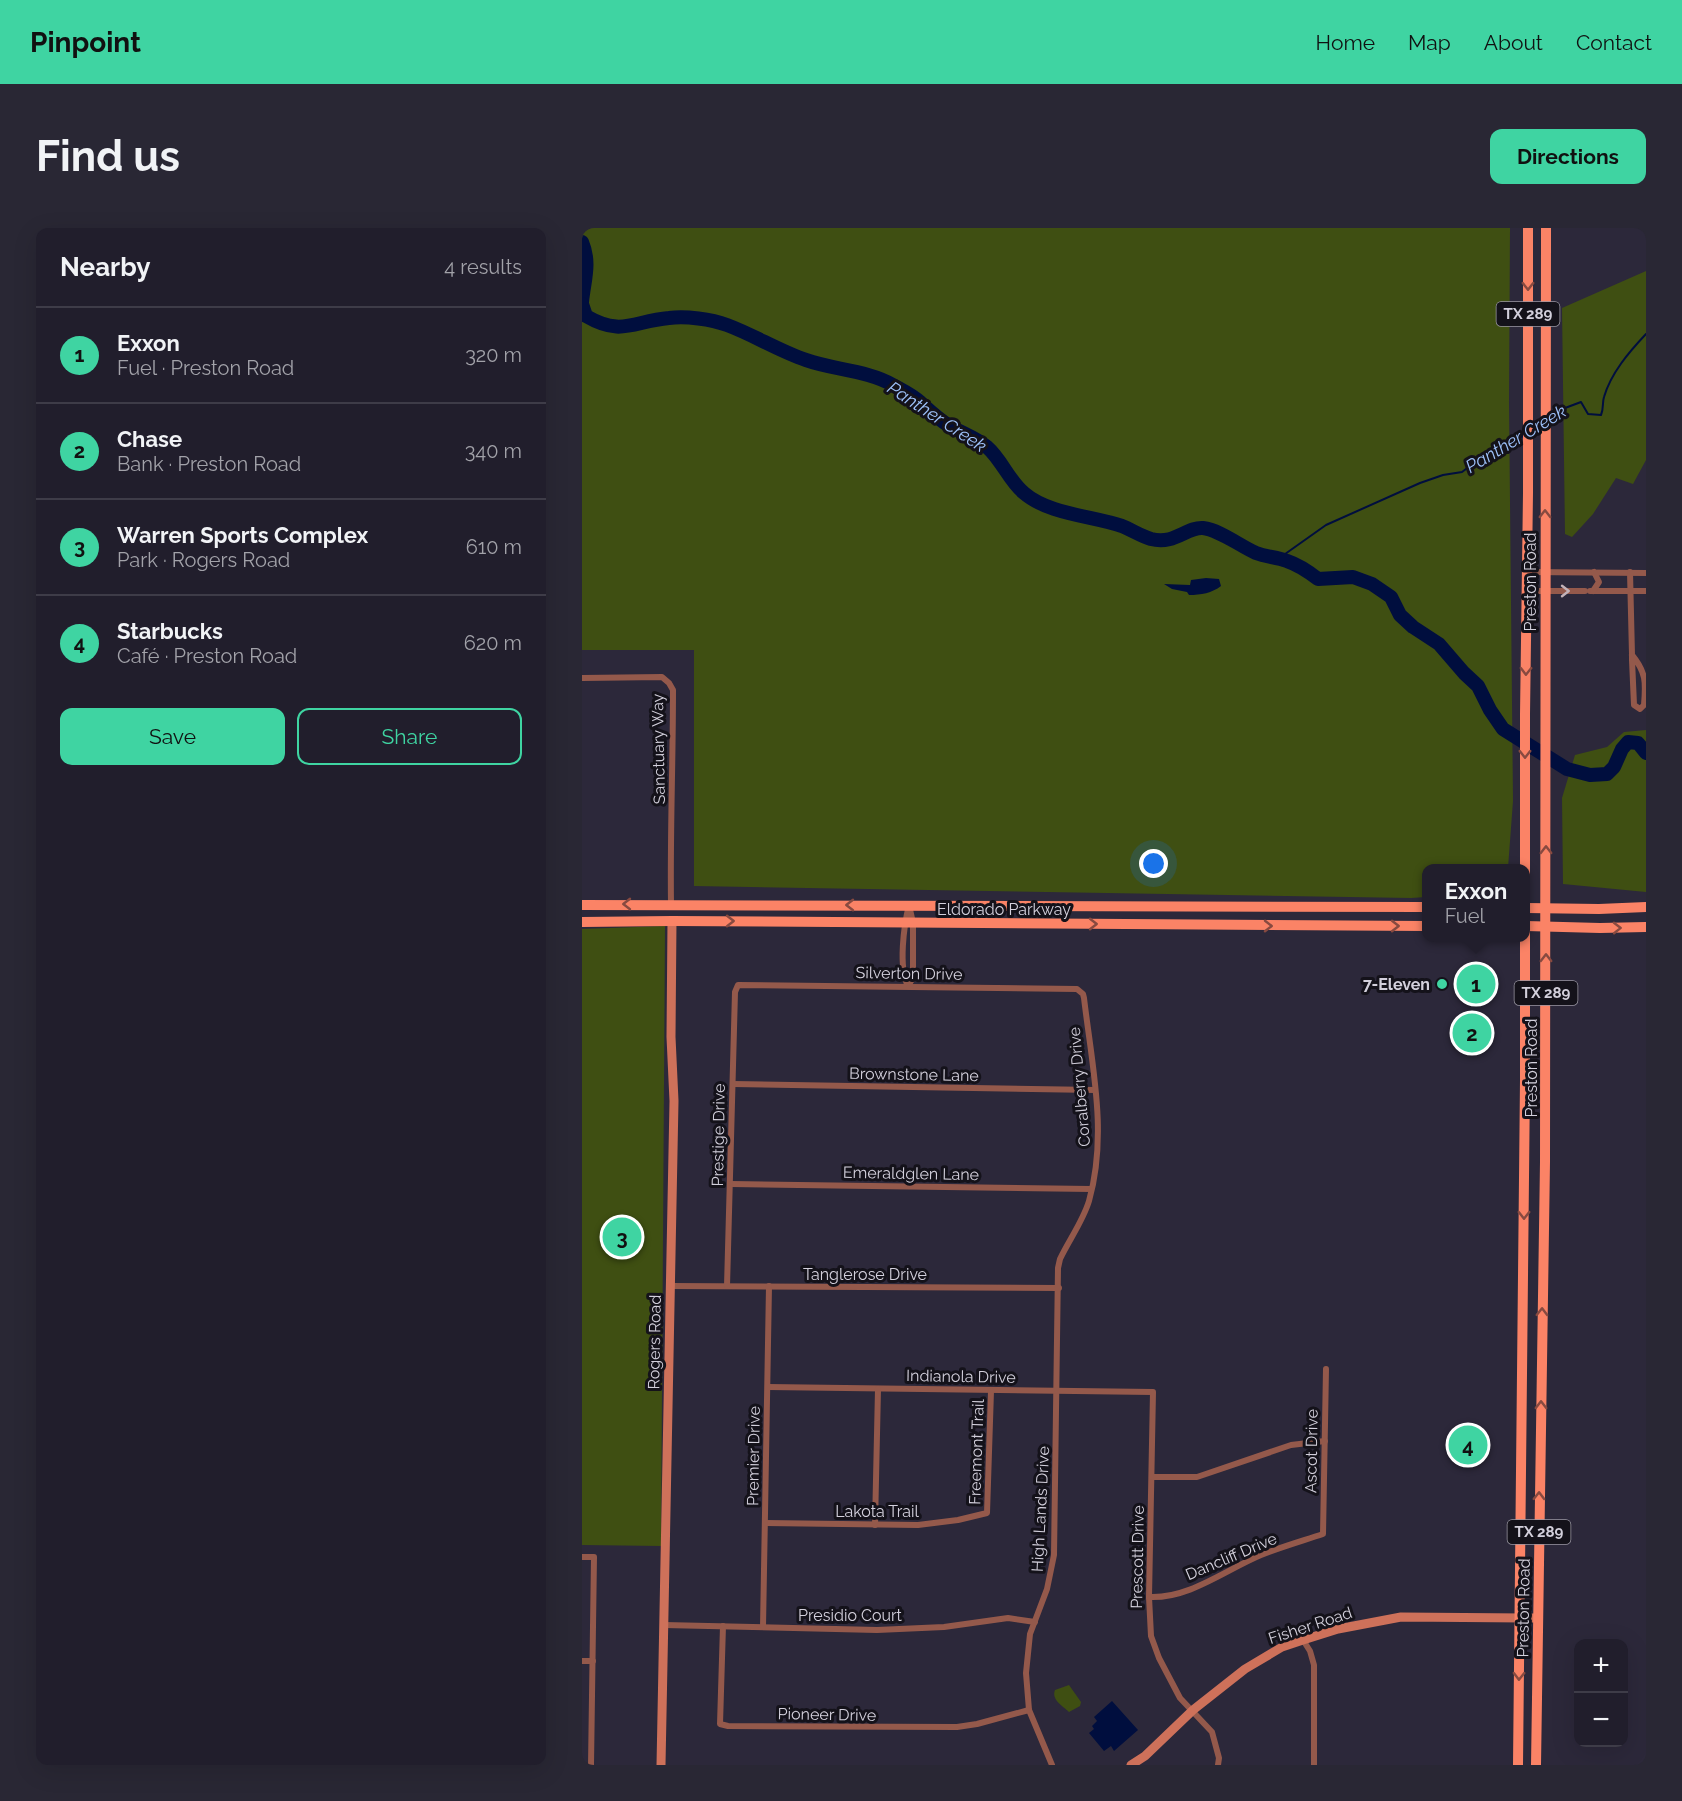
<!DOCTYPE html>
<html lang="en">
<head>
<meta charset="utf-8">
<style>
	body { margin:0; font-family:Raleway,sans-serif; background:#292734; color:#f1f3f6 }
	.controls { position:absolute; right:18px; bottom:18px; display:grid; overflow:hidden; border-radius:12px; box-shadow:0 6px 24px #0002 }
	.controls button { width:54px; height:54px; display:grid; place-items:center; padding:0; border:0; border-bottom:2px solid #3e3c48; background:#211e2c; color:#f1f3f6; font:30px sans-serif }
	.you { position:absolute; left:572px; top:636px; width:21px; height:21px; margin:-15px; border:4px solid #fff; border-radius:50%; background:#1a73e8; box-shadow:0 0 0 9px #1a73e833 }
	.badge { display:grid; place-items:center; width:39px; height:39px; border-radius:50%; background:#3fd4a2; color:#111; font-size:20px; font-weight:700 }
	.pin { position:absolute; translate:-50% -50%; border:3px solid #fff; box-shadow:0 2px 6px #0006 }
	.popup { position:absolute; left:840px; top:636px; width:108px; height:78px; box-sizing:border-box; display:grid; place-content:center; border-radius:12px; background:#211e2c; filter:drop-shadow(0 2px 4px #0005); font-size:20px; white-space:nowrap; color:#a2a2a9 }
	.popup b { font-size:22px; color:#f1f3f6 }
	.popup::after { content:''; position:absolute; left:50%; top:100%; margin-left:-12px; border:12px solid transparent; border-top-color:#211e2c }
	.list { margin:0; padding:0; list-style:none }
	h2 { display:flex; justify-content:space-between; align-items:center; height:78px; margin:0; padding:0 24px; font-size:26px }
	h2 small { font-size:20px; font-weight:400; color:#a2a2a9 }
	.list li { display:grid; grid-template-columns:39px 1fr auto; gap:18px; align-items:center; box-sizing:border-box; height:96px; padding:0 24px; border-top:2px solid #3e3c48 }
	.list b { display:block; font-size:22px; white-space:nowrap }
	.list p { margin:0; font-size:20px; white-space:nowrap; color:#a2a2a9 }
	.list em { font-size:20px; font-style:normal; color:#a2a2a9 }
	.actions { display:flex; gap:12px; padding:18px 24px }
	.actions a { flex:1; padding:14px 0; border:2px solid #3fd4a2; border-radius:12px; text-align:center; font-size:21px; color:#3fd4a2 }
	.actions .main { background:#3fd4a2; color:#111 }
	.map { position:relative; flex:none; width:1064px; height:1537px; overflow:hidden; border-radius:12px }
	header { display:flex; align-items:center; gap:36px; box-sizing:border-box; height:84px; padding:0 30px; background:#3fd4a2; color:#111 }
	header strong { font-size:28px }
	nav { display:flex; gap:33px; margin-inline-start:auto; font-size:21px }
	.intro { display:flex; align-items:center; justify-content:space-between; box-sizing:border-box; height:144px; padding:0 36px }
	h1 { margin:0; font-size:42px }
	.button { padding:15px 27px; border-radius:12px; background:#3fd4a2; color:#111; font-size:21px; font-weight:700 }
	main { display:flex; gap:36px; padding:0 36px }
	aside { flex:1; background:#211e2c; border-radius:12px; box-shadow:0 6px 24px #0002 }
	.map>svg:first-child { display:block }
	.green { fill:#3f4f12 }
	.water { fill:#000e3e }
	.lines { fill:none; stroke-linecap:round; stroke-linejoin:round }
	.stream { stroke:#000e3e; stroke-width:2 }
	.river { stroke:#000e3e; stroke-width:14 }
	.street { stroke:#94594b; stroke-width:6 }
	.secondary { stroke:#ce715a; stroke-width:9 }
	.primary { stroke:#fb8366; stroke-width:10 }
	.oneway { stroke:#884a40 }
	.oneway2 { stroke:#c3b2b8 }
	.poi-dot { fill:#3fd4a2; stroke:#14121a; stroke-width:2 }
	.labels { text-anchor:middle; stroke-width:6; stroke-linejoin:round; paint-order:stroke }
	.shield { fill:#14121a; stroke:#9a97a2; stroke-width:1.5 }
	.shield-label { font-size:15px; font-weight:bold; fill:#d3d0dc }
	.street-label { font-size:16px; fill:#d3d0dc; stroke:#14121a }
	.poi-label { font-size:16px; font-weight:bold; fill:#d3d0dc; stroke:#14121a; text-anchor:end }
	.water-label { font-size:18px; font-style:italic; fill:#9ec2fb; stroke:#14121a }
</style>
</head>
<body>
<header>
<strong>Pinpoint</strong>
<nav><a>Home</a><a>Map</a><a>About</a><a>Contact</a></nav>
</header>
<div class="intro"><h1>Find us</h1><a class="button">Directions</a></div>
<main>
<aside>
<h2>Nearby<small>4 results</small></h2>
<ul class="list">
<li><span class="badge">1</span><div><b>Exxon</b><p>Fuel · Preston Road</p></div><em>320 m</em></li>
<li><span class="badge">2</span><div><b>Chase</b><p>Bank · Preston Road</p></div><em>340 m</em></li>
<li><span class="badge">3</span><div><b>Warren Sports Complex</b><p>Park · Rogers Road</p></div><em>610 m</em></li>
<li><span class="badge">4</span><div><b>Starbucks</b><p>Café · Preston Road</p></div><em>620 m</em></li>
</ul>
<div class="actions"><a class="main">Save</a><a>Share</a></div>
</aside>
<div class="map">
<svg width="1064" height="1537" viewBox="0 0 1064 1537">
	<rect width="100%" height="100%" fill="#2c283a"/>
	<g class="green">
		<path d="M 0,0 L 928,0 L 927,174 L 931,573 L 926,640 L 844,640 L 844,669 L 829,670 L 112,658 L 112,422 L 0,422 Z"/>
		<path d="M 1064,43 L 1064,232 L 1051,256 L 1034,250 L 1011,286 L 990,309 L 983,306 L 980,80 Z"/>
		<path d="M 1064,502 L 1064,664 L 981,656 L 980,570 L 993,527 L 1025,519 L 1042,504 Z"/>
		<path d="M 83,698 L 79,1318 L 0,1317 L 0,701 Z"/>
		<path d="M 487,1457 L 499,1474 L 498,1478 L 487,1484 C 481,1478 469,1472 473,1462 Z"/>
	</g>
	<g class="water">
		<path d="M 624,350 L 637,351 L 639,358 C 630,365 619,367 607,367 L 605,364 L 590,361 L 582,356 L 608,357 L 609,352 Z"/>
		<path d="M 530,1473 L 556,1502 L 532,1523 L 529,1518 L 522,1523 L 507,1505 L 512,1501 L 510,1498 L 515,1493 L 512,1489 Z"/>
	</g>
	<g class="lines">
		<g class="stream">
			<path d="M 968,191 L 983,180 L 999,174 L 1006,186 L 1019,187 C 1022,180 1020,175 1022,169 C 1029,145 1047,124 1064,106"/>
			<path d="M 950,202 L 961,196"/>
			<path d="M 696,331 L 744,297 L 838,255 L 861,247 L 880,244 L 901,228 L 943,207"/>
		</g>
		<g class="river">
			<path d="M 0,14 C 9,35 2,53 0,74"/>
			<path d="M 0,76 L 4,88 C 40,109 51,93 87,90 C 104,88 129,91 145,97 C 172,107 197,123 224,132 C 252,142 285,142 311,157 C 320,162 331,167 338,174 C 347,182 355,190 366,197 C 379,205 393,209 405,219 C 420,232 427,253 442,265 C 466,286 510,288 540,298 C 550,302 559,308 569,311 C 593,317 604,299 621,300 C 638,302 658,318 674,325 C 684,329 695,329 705,333 C 717,337 727,344 736,351 L 771,349 L 790,356 L 809,369 L 818,387 L 831,399 L 857,416 L 882,445 L 896,458 L 908,482 L 921,501 L 985,541 L 1008,547 L 1025,546 L 1032,539 L 1040,521 L 1046,514 L 1056,515 L 1064,525"/>
		</g>
		<g class="street">
			<path d="M 945,344 L 1064,345"/>
			<path d="M 1048,344 L 1050,427 L 1050,432 L 1052,477 L 1058,481 L 1062,477 C 1064,454 1064,444 1050,427"/>
			<path d="M 945,363 L 1003,363"/>
			<path d="M 1008,363 L 1064,363"/>
			<path d="M 1011,363 L 1017,354 L 1012,344"/>
			<path d="M 0,450 L 80,449 L 87,455 L 91,462 C 91,534 88,605 89,676"/>
			<path d="M 327,677 L 331,695 L 331,750 L 326,758 C 316,739 322,697 327,677 Z"/>
			<path d="M 151,856 L 513,862"/>
			<path d="M 149,956 L 509,961"/>
			<path d="M 88,1058 L 477,1060"/>
			<path d="M 145,1058 L 153,764 L 156,757 L 495,761 L 501,766 L 502,770 C 510,838 526,906 507,973 C 501,993 487,1012 478,1031 L 476,1040 L 472,1327 L 465,1361 L 448,1406 L 444,1445 L 447,1482 L 470,1537"/>
			<path d="M 186,1159 L 571,1164 L 567,1369 L 569,1408 L 577,1430 L 598,1470 L 630,1504 L 637,1530 L 636,1537"/>
			<path d="M 570,1249 L 615,1249 L 709,1217 L 743,1213"/>
			<path d="M 183,1295 L 336,1297 L 376,1292 L 405,1285 L 409,1163"/>
			<path d="M 293,1297 L 296,1161"/>
			<path d="M 0,1329 L 12,1329 L 9,1537"/>
			<path d="M 567,1369 C 607,1371 643,1342 679,1327 C 699,1319 720,1313 741,1306 L 744,1141"/>
			<path d="M 82,1397 L 295,1402 L 362,1399 L 426,1390 L 453,1394"/>
			<path d="M 141,1398 L 138,1496 L 146,1498 L 375,1499 L 395,1496 L 447,1482"/>
			<path d="M 181,1399 L 187,1058"/>
			<path d="M 721,1412 L 728,1423 L 732,1437 L 732,1537"/>
			<path d="M 0,1433 L 11,1433"/>
		</g>
		<g class="secondary">
			<path d="M 79,1537 L 92,873 L 89,809 L 90,693"/>
			<path d="M 549,1537 L 563,1528 L 611,1482 L 663,1441 L 700,1419 L 721,1412 L 756,1401 L 819,1389 L 956,1390"/>
		</g>
		<g class="primary">
			<path d="M 0,677 L 844,679"/>
			<path d="M 944,680 L 1017,681 L 1064,679"/>
			<path d="M 0,694 L 90,693 L 844,698"/>
			<path d="M 944,698 L 1018,700 L 1064,699"/>
			<path d="M 936,1537 L 943,852 L 943,486 L 946,265 L 946,0"/>
			<path d="M 954,1537 L 963,934 L 964,0"/>
		</g>
	</g>
	<defs><path id="oneway-chevron" d="M-2-3.5L2.5 0L-2 3.5" fill="none" stroke-width="1.6" stroke-linecap="round" stroke-linejoin="round" transform="scale(1.5)"/></defs>
	<g class="oneway">
		<use href="#oneway-chevron" transform="translate(946 58) rotate(90)"/>
		<use href="#oneway-chevron" transform="translate(963 286) rotate(-90)"/>
		<use href="#oneway-chevron" transform="translate(944 443) rotate(91)"/>
		<use href="#oneway-chevron" transform="translate(943 526) rotate(90)"/>
		<use href="#oneway-chevron" transform="translate(964 622) rotate(-90)"/>
		<use href="#oneway-chevron" transform="translate(45 676) rotate(180)"/>
		<use href="#oneway-chevron" transform="translate(268 677) rotate(-180)"/>
		<use href="#oneway-chevron" transform="translate(148 693)"/>
		<use href="#oneway-chevron" transform="translate(511 696)"/>
		<use href="#oneway-chevron" transform="translate(686 698)"/>
		<use href="#oneway-chevron" transform="translate(813 698)"/>
		<use href="#oneway-chevron" transform="translate(1035 700) rotate(-1)"/>
		<use href="#oneway-chevron" transform="translate(964 730) rotate(-90)"/>
		<use href="#oneway-chevron" transform="translate(942 987) rotate(90)"/>
		<use href="#oneway-chevron" transform="translate(960 1084) rotate(-89)"/>
		<use href="#oneway-chevron" transform="translate(959 1177) rotate(-90)"/>
		<use href="#oneway-chevron" transform="translate(957 1268) rotate(-89)"/>
		<use href="#oneway-chevron" transform="translate(937 1448) rotate(91)"/>
	</g>
	<use class="oneway2" href="#oneway-chevron" transform="translate(983 363)"/>
	<circle class="poi-dot" cx="860" cy="756" r="6"/>
	<g class="labels">
		<g class="shield">
			<rect x="914.5" y="74" width="63" height="24" rx="4.5"/>
			<rect x="932.5" y="753" width="63" height="24" rx="4.5"/>
			<rect x="925.5" y="1292" width="63" height="24" rx="4.5"/>
		</g>
		<g class="shield-label">
			<text x="946" y="91">TX 289</text>
			<text x="964" y="770">TX 289</text>
			<text x="957" y="1309">TX 289</text>
		</g>
		<g class="street-label">
			<text transform="translate(948 354) rotate(-90)" y="6">Preston Road</text>
			<text transform="translate(76 521) rotate(-91)" y="6">Sanctuary Way</text>
			<text x="422" y="687">Eldorado Parkway</text>
			<text transform="translate(327 745) rotate(1)" y="6">Silverton Drive</text>
			<text transform="translate(949 840) rotate(-90)" y="6">Preston Road</text>
			<text transform="translate(332 846) rotate(1)" y="6">Brownstone Lane</text>
			<text transform="translate(497 859) rotate(-95)" y="6">Coralberry Drive</text>
			<text transform="translate(136 907) rotate(-89)" y="6">Prestige Drive</text>
			<text transform="translate(329 945) rotate(1)" y="6">Emeraldglen Lane</text>
			<text x="283" y="1052">Tanglerose Drive</text>
			<text transform="translate(72 1114) rotate(-89)" y="6">Rogers Road</text>
			<text transform="translate(379 1148) rotate(1)" y="6">Indianola Drive</text>
			<text transform="translate(729 1223) rotate(-89)" y="6">Ascot Drive</text>
			<text transform="translate(394 1224) rotate(-88)" y="6">Freemont Trail</text>
			<text transform="translate(171 1228) rotate(-89)" y="6">Premier Drive</text>
			<text transform="translate(458 1281) rotate(-87)" y="6">High Lands Drive</text>
			<text x="295" y="1289">Lakota Trail</text>
			<text transform="translate(649 1328) rotate(-23)" y="6">Dancliff Drive</text>
			<text transform="translate(555 1329) rotate(-89)" y="6">Prescott Drive</text>
			<text transform="translate(941 1380) rotate(-89)" y="6">Preston Road</text>
			<text x="268" y="1393">Presidio Court</text>
			<text transform="translate(728 1397) rotate(-18)" y="6">Fisher Road</text>
			<text transform="translate(245 1486) rotate(1)" y="6">Pioneer Drive</text>
		</g>
		<g class="poi-label">
			<text x="848" y="762">7-Eleven</text>
		</g>
		<g class="water-label">
			<text transform="translate(355 189) rotate(33)" y="6">Panther Creek</text>
			<text transform="translate(934 211) rotate(-31)" y="6">Panther Creek</text>
		</g>
	</g>
</svg>
<div class="controls">
<button>+</button>
<button>−</button>
</div>
<div class="you"></div>
<div class="pin badge" style="left:894px;top:756px">1</div>
<div class="popup"><b>Exxon</b>Fuel</div>
<div class="pin badge" style="left:890px;top:805px">2</div>
<div class="pin badge" style="left:40px;top:1009px">3</div>
<div class="pin badge" style="left:886px;top:1217px">4</div>
</div>
</main>
</body>
</html>
